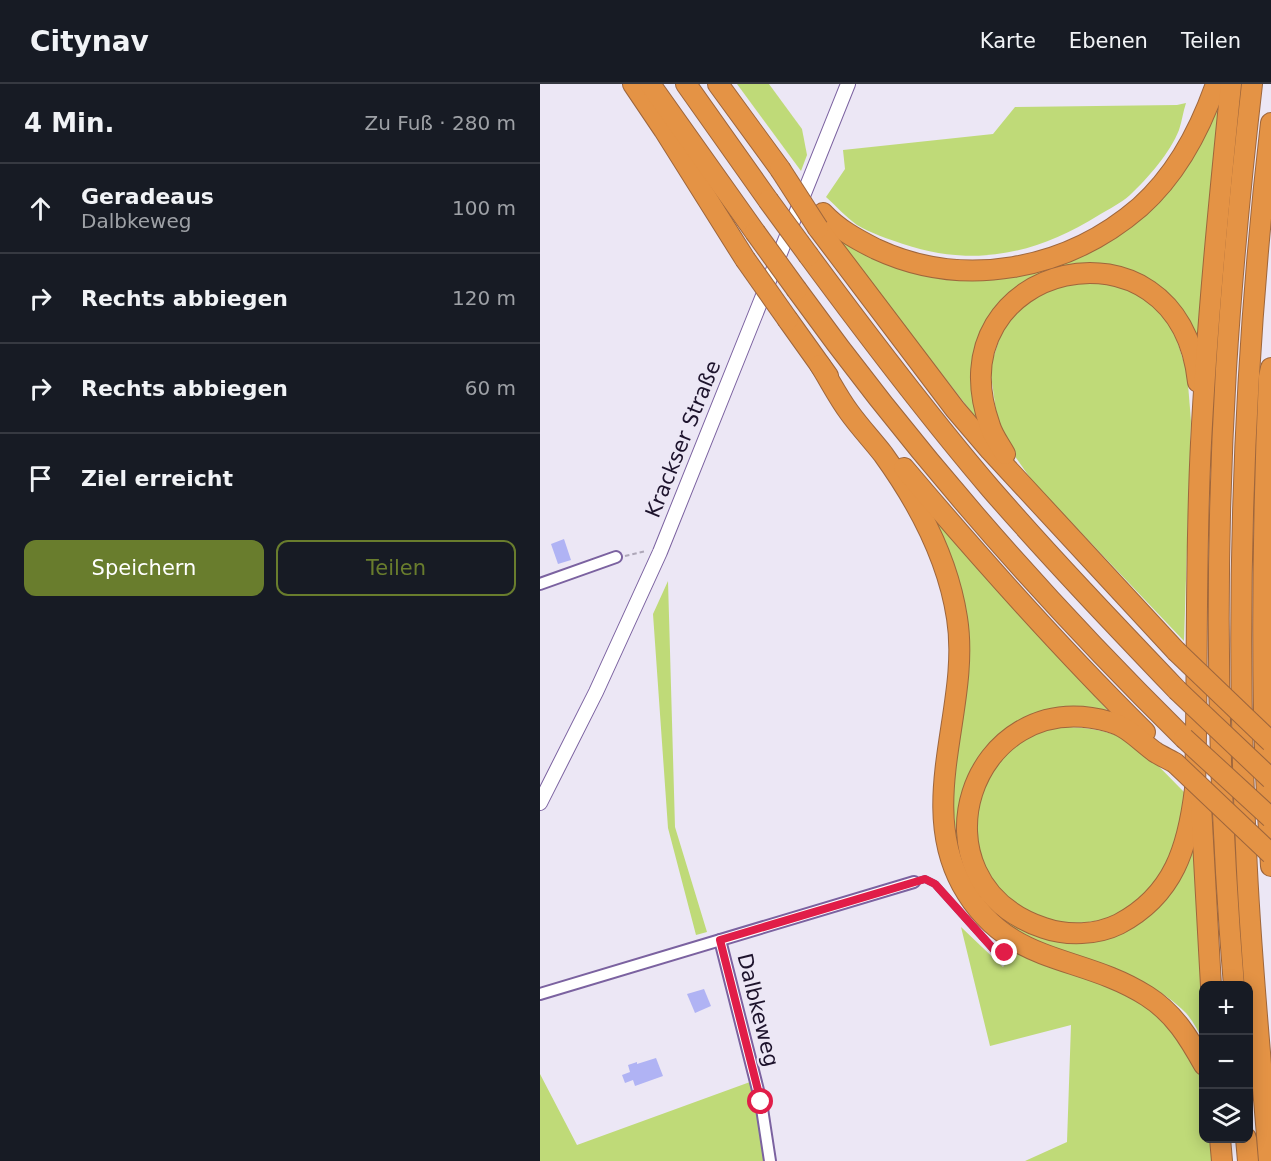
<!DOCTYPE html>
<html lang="de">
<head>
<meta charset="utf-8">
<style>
	body { margin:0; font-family:"DejaVu Sans",sans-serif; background:#20242c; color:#f1f3f6 }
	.controls { position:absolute; right:18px; bottom:18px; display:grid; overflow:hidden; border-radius:12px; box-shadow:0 3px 15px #0003 }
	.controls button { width:54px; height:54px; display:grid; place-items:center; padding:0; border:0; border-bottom:2px solid #363941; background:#171b24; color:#f1f3f6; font:30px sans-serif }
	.stop { position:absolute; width:18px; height:18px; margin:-14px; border:4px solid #e11d48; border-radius:50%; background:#fff }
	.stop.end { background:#e11d48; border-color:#fff; box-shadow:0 2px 6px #0008 }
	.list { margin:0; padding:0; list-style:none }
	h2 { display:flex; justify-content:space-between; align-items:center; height:78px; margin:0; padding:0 24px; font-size:26px }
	h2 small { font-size:20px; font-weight:400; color:#9ea1a6 }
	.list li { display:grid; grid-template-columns:39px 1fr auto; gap:18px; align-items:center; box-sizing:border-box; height:90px; padding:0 24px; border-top:2px solid #363941 }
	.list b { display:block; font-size:22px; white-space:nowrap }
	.list p { margin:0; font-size:20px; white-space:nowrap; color:#9ea1a6 }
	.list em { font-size:20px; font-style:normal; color:#9ea1a6 }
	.actions { display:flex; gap:12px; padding:18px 24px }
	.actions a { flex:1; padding:14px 0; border:2px solid #697d2d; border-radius:12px; text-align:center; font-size:21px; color:#697d2d }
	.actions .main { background:#697d2d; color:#fff }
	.icon { flex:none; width:33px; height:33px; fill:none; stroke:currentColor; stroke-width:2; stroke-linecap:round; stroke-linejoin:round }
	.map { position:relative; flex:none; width:731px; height:1077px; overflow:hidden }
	header { display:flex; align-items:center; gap:36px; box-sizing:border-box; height:84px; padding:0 30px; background:#171b24; border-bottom:2px solid #363941 }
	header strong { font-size:28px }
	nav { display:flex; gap:33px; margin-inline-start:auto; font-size:21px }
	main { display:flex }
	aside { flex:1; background:#171b24 }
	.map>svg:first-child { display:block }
	.green { fill:#bfda78 }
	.building { fill:#b0b3f4 }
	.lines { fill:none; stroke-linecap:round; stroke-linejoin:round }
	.service-casing { stroke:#7b62a0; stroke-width:8 }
	.minor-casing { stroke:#7b62a0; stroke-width:14 }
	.tertiary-casing { stroke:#7b62a0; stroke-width:16 }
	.motorway-casing { stroke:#9e663c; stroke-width:22 }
	.path { stroke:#aea7b8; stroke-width:2; stroke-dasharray:4.5 3; stroke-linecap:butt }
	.service { stroke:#fff; stroke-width:5 }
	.minor { stroke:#fff; stroke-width:10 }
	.tertiary { stroke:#fff; stroke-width:14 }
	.motorway { stroke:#e49345; stroke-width:20 }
	.motorway-bridge-casing { stroke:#9e663c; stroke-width:22; stroke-linecap:butt }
	.motorway-bridge { stroke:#e49345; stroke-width:20 }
	.route { stroke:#e11d48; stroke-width:8 }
	.labels { text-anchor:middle; stroke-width:4.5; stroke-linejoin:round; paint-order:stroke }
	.street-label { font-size:21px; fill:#1d132c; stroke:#ece7f5 }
</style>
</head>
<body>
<header>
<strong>Citynav</strong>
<nav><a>Karte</a><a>Ebenen</a><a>Teilen</a></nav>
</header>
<main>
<aside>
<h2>4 Min.<small>Zu Fuß · 280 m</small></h2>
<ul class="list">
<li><svg class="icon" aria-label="ahead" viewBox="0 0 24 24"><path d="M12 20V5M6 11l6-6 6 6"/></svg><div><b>Geradeaus</b><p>Dalbkeweg</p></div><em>100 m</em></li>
<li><svg class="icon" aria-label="right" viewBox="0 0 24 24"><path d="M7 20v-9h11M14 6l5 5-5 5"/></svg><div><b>Rechts abbiegen</b></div><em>120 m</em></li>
<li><svg class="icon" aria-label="right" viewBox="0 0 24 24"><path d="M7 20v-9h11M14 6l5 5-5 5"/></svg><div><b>Rechts abbiegen</b></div><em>60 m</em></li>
<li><svg class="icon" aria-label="arrive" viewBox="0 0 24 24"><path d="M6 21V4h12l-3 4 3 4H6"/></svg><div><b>Ziel erreicht</b></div></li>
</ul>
<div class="actions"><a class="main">Speichern</a><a>Teilen</a></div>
</aside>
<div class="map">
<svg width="731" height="1077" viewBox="0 0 731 1077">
	<rect width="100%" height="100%" fill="#ece7f5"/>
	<g class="green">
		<path d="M 197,0 L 229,0 L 262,45 L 267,71 L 261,87 Z"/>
		<path d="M 646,19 C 643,28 642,37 639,46 C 630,69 608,94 590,111 C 581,119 569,125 559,131 C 496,170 435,184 363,160 C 348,155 331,149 317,141 C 306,133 296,122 286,113 L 305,85 L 303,66 L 453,50 L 475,23 L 637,21 Z"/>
		<path d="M 678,25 L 660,264 C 653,246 644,227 630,213 C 570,150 450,184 434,271 C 430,294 435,316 440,339 L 292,149 L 312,163 L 373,188 L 528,176 L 663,54 Z"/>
		<path d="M 545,195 L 577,201 L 607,215 L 632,241 L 647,288 L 651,337 L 644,557 L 493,398 L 474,371 L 458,341 L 450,284 L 465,238 L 484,215 Z"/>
		<path d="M 395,436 L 571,630 C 556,628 540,624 525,625 C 480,627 444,661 428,701 C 421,718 420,741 417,760 L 413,721 L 416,668 L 426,612 L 427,563 L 417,492 Z"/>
		<path d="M 128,497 L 135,743 L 167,848 L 156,851 L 128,744 L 113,530 Z"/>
		<path d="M 528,643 C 548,644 569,646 587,657 C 608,669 629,693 646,710 C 645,749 623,808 585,827 C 520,859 441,825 436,749 C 434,726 436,712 448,692 C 453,684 458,673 464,665 C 469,659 501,646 510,644 C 515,643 522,643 528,643 Z"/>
		<path d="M 654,754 L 663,915 L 663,956 C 658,947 653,937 646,929 C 596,878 523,882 468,845 C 455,837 445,819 435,807 L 440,806 L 491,848 L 587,844 Z"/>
		<path d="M 421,843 L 463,883 L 476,866 L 524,888 L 586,907 L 618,929 L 653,973 L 662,996 L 664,1054 L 671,1055 L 673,1077 L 485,1077 L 527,1058 L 531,941 L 450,962 Z"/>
		<path d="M 0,990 L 37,1061 L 210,998 L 218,1026 L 227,1077 L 0,1077 Z"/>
	</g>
	<g class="building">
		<path d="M 24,455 L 31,476 L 18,480 L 11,460 Z"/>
		<path d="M 164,905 L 171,922 L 155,929 L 147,910 Z"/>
		<path d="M 116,974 L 123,992 L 95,1002 L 93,996 L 85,999 L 82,991 L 90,988 L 88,981 L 97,978 L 97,980 Z"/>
	</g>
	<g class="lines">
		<defs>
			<path id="service" d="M 374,798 L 385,795 L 395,800 L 457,869 L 465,869 L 475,861"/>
			<g id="minor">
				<path d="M 0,500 L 76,473"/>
				<path d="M 180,856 L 221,1018 L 230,1077"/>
				<path d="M 0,910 L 374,798"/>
			</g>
			<path id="tertiary" d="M 0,719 L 56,608 L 120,468 L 308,0"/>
			<g id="motorway">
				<path d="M 93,0 L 124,46 L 205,175"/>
				<path d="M 110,0 L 215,148"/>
				<path d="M 146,0 L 228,116"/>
				<path d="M 178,0 L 240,85"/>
				<path d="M 283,129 C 298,145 316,155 336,165 C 424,206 527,186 600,123 C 637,90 660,46 676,0"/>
				<path d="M 278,144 L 415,325 L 450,366 L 636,567"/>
				<path d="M 269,172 C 328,252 387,330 451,405 C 511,474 574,540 637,606"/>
				<path d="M 257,206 C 373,367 503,515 644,654"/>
				<path d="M 248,236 L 288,292"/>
				<path d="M 280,281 C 290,297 298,313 309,328 C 319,342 332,356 343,370 C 377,417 408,475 417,534 C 431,622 376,717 422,801 C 467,883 540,869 607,912 C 634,929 649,954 664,981"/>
				<path d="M 731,284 L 729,293 C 724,405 722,518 724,631 C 725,681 728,732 731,782"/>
				<path d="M 465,370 C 460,361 453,352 450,342 C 391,178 639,120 658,298"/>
				<path d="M 364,384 C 441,475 520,564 605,648"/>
				<path d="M 635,679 C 628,675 621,672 615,668 C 601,658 587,642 570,638 C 429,598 366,798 504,844 C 527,852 557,851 579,840 C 634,811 648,763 655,705 C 658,589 655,474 661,359 C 667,239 679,119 691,0"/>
				<path d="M 661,721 L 671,902"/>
				<path d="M 694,902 C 677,697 674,490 686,285 C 692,190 701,95 712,0"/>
				<path d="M 680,1054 L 682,1077"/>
				<path d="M 706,1054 L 708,1077"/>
				<path d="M 729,1077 C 721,973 710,869 706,764 C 695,522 703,280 731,39"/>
			</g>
		</defs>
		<use href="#service" class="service-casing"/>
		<use href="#minor" class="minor-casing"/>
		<use href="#tertiary" class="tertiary-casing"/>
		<use href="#motorway" class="motorway-casing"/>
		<path class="path" d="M 85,472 L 106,467"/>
		<use href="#service" class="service"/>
		<use href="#minor" class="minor"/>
		<use href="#tertiary" class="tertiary"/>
		<use href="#motorway" class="motorway"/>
		<defs>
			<g id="motorway-bridge">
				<path d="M 240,85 L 278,144"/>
				<path d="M 228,116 L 269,172"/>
				<path d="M 215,148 L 257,206"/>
				<path d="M 205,175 L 248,236"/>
				<path d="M 636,567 L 731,658"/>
				<path d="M 637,606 L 731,695"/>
				<path d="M 644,654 L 731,734"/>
				<path d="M 635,679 L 731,770"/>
			</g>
		</defs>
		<use href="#motorway-bridge" class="motorway-bridge-casing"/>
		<use href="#motorway-bridge" class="motorway-bridge"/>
	</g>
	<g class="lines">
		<path class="route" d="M 221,1018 L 180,856 L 385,795 L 395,800 L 457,869 L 465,869"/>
	</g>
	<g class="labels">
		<g class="street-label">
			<text transform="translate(143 355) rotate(-68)" y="7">Krackser Straße</text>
			<text transform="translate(218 926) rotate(76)" y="7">Dalbkeweg</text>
		</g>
	</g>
</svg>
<div class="controls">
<button>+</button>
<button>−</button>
<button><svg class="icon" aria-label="layers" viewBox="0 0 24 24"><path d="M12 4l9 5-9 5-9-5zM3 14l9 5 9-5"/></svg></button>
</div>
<div class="stop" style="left:221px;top:1018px"></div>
<div class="stop end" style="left:465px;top:869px"></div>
</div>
</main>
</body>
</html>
